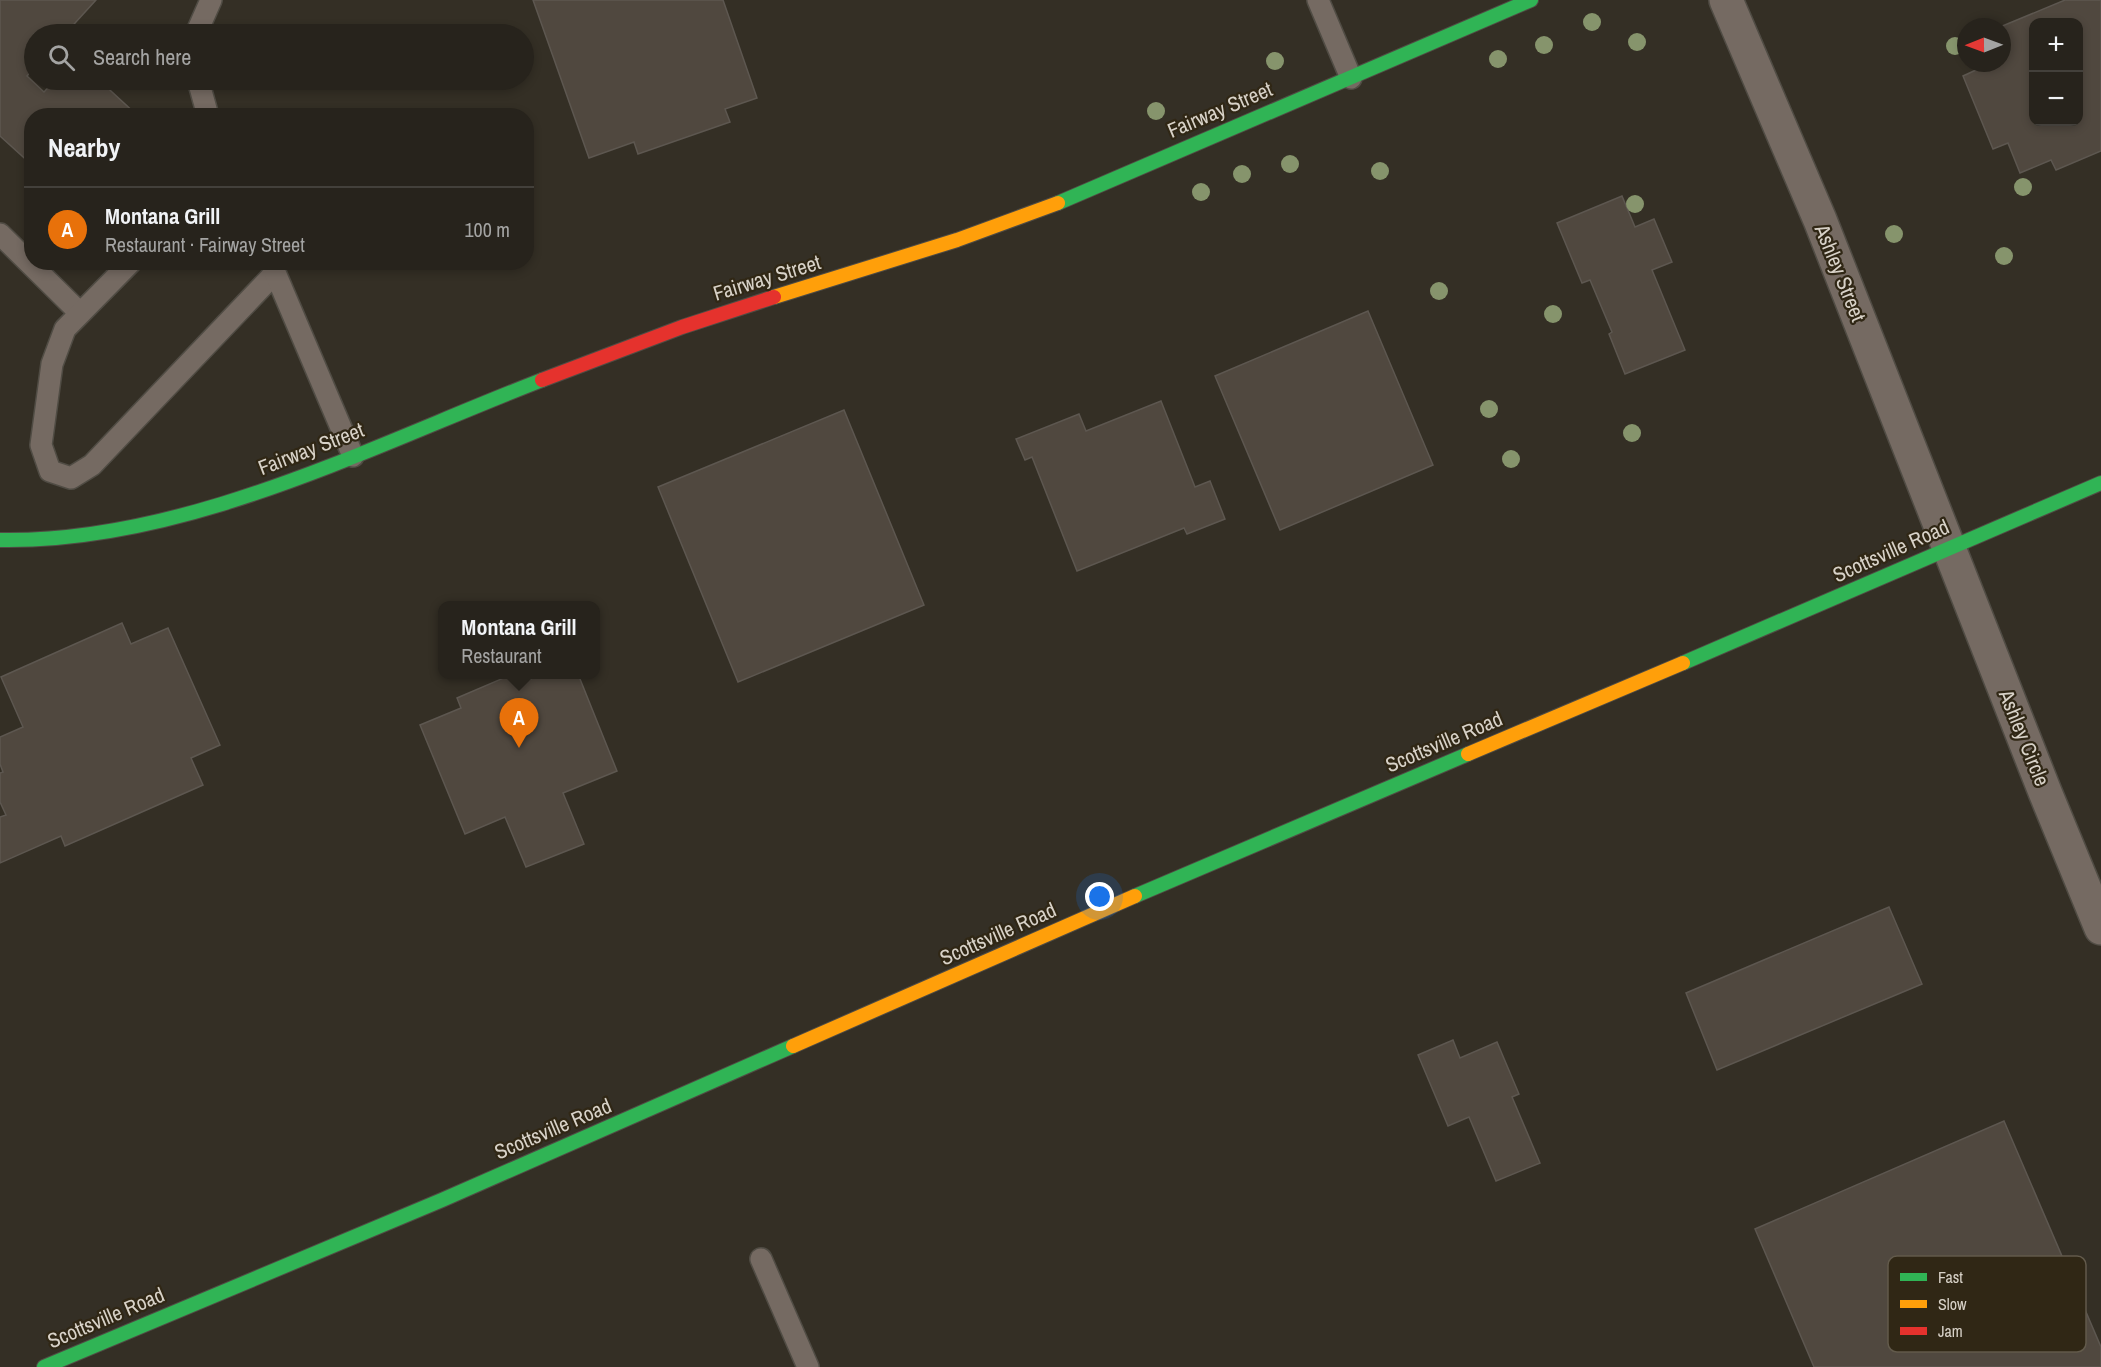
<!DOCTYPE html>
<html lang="en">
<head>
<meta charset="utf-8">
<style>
	body { margin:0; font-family:"Archivo Narrow",sans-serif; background:#2f2b25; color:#f1f3f6 }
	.controls { position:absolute; right:18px; top:18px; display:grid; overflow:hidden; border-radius:12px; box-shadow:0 3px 9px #0003 }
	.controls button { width:54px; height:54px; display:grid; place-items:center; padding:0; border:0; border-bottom:2px solid #43403b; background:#27231c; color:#f1f3f6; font:30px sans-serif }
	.compass { position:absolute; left:1957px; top:18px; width:54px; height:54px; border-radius:50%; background:#27231c; box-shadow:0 3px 9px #0003; rotate:269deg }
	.you { position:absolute; left:1100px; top:897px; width:21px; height:21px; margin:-15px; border:4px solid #fff; border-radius:50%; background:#1a73e8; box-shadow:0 0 0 9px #1a73e833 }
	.badge { display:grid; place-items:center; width:39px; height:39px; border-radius:50%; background:#b45309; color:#fff; font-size:20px; font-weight:700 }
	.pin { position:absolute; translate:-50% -50px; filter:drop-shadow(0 2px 3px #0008) }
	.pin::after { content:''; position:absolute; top:32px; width:21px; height:18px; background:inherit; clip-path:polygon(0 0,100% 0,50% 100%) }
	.popup { position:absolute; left:438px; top:601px; width:162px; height:78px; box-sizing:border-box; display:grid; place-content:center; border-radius:12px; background:#27231c; filter:drop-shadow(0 2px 4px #0005); font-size:20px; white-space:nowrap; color:#a4a4a3 }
	.popup b { font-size:22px; color:#f1f3f6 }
	.popup::after { content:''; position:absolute; left:50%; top:100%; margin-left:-12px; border:12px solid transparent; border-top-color:#27231c }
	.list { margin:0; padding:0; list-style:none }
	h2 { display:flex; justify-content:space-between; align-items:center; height:78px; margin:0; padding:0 24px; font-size:26px }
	h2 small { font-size:20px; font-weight:400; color:#a4a4a3 }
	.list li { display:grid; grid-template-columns:39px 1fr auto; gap:18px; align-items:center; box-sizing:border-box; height:84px; padding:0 24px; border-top:2px solid #43403b }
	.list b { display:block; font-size:22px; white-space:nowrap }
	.list p { margin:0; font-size:20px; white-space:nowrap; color:#a4a4a3 }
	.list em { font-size:20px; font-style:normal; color:#a4a4a3 }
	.icon { flex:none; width:33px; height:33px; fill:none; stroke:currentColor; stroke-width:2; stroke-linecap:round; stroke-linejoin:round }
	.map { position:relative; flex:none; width:2101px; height:1367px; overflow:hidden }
	.search { position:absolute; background:#27231c; box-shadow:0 3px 9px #0003; left:24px; top:24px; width:510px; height:66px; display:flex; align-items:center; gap:15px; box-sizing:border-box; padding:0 21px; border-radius:33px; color:#a4a4a3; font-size:22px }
	.panel { position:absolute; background:#27231c; box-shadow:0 3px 9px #0003; left:24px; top:108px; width:510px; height:162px; border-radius:24px }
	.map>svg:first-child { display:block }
	.building { fill:#50483f; stroke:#5d5750; stroke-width:1.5; fill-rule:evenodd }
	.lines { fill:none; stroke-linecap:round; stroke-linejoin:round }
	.lane-casing { stroke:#504c44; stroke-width:24 }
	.street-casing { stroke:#504c44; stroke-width:36 }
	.fast-casing { stroke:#504c44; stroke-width:16 }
	.slow-casing { stroke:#504c44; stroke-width:16 }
	.jam-casing { stroke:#504c44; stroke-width:16 }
	.lane { stroke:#756a62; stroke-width:21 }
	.street { stroke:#756a62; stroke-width:33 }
	.fast { stroke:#30b455; stroke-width:14 }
	.slow { stroke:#ff9f0a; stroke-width:14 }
	.jam { stroke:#e5322d; stroke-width:14 }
	.tree { fill:#86946c }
	.labels { text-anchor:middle; stroke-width:4.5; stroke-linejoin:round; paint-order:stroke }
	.street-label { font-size:21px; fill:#d8d2c8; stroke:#302715 }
	.key { fill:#302715; stroke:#625a4b; stroke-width:1.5 }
	.key-label { font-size:16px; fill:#d8d2c8 }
</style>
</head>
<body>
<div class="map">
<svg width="2101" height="1367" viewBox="0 0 2101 1367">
	<rect width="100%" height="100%" fill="#342f25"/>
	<g class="building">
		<path d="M 0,0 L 96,0 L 65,34 L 34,34 L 34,68 L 27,76 L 44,92 L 55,80 L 99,80 L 138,116 L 32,116 L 32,165 L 0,136 Z"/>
		<path d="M 533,0 L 723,0 L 757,98 L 725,109 L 730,122 L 638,154 L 634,142 L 589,158 Z"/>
		<path d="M 2065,0 L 2101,0 L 2101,151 L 2056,170 L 2051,160 L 2020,173 L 2008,143 L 1993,149 L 1963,76 L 1976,70 L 1973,63 L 2002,63 L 2002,27 L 2000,27 ZM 2034,22 L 2078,22 L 2078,122 L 2034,122 Z"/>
		<path d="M 1622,196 L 1635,227 L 1654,219 L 1672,262 L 1652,270 L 1685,350 L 1625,374 L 1609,334 L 1612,332 L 1590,280 L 1582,283 L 1557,223 Z"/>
		<path d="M 1368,311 L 1433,465 L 1280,530 L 1215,376 Z"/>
		<path d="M 1161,401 L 1195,487 L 1210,481 L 1225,519 L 1187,534 L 1184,528 L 1077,571 L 1032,457 L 1025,460 L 1016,439 L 1079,414 L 1086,431 Z"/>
		<path d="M 844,410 L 924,605 L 738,682 L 658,487 Z"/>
		<path d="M 122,623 L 131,644 L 168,628 L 220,745 L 191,758 L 203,785 L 65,846 L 61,836 L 0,863 L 0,817 L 6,815 L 0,802 L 0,773 L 3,772 L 0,764 L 0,737 L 23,727 L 1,677 Z"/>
		<path d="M 513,674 L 515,674 L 519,684 L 542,674 L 578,674 L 617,771 L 563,793 L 584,844 L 526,867 L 505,817 L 465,834 L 420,725 L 461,708 L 457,698 Z"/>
		<path d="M 1889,907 L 1922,984 L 1717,1070 L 1686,993 Z"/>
		<path d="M 1453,1040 L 1460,1058 L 1497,1042 L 1519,1094 L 1512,1097 L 1540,1163 L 1496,1181 L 1469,1117 L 1448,1126 L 1418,1055 Z"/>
		<path d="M 2004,1121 L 2101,1347 L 2101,1367 L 1814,1367 L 1755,1229 Z"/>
	</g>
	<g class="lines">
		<defs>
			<g id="lane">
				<path d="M 1318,0 L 1351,78"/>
				<path d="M 196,34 L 211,0"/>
				<path d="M 198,80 L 208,116"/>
				<path d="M 0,234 L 80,313"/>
				<path d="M 131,262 L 65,329 L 52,364 L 41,445 L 50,471 L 71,478 L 92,465 L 275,273"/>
				<path d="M 271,263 L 353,456"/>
				<path d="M 761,1259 L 808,1367"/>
			</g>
			<path id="street" d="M 1726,0 L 1820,220 L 2045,792 L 2101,928"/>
			<g id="fast">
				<path d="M 1058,203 L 1531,0"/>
				<path d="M 0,540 C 186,543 371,446 542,380"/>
				<path d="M 1683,663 L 2101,483"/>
				<path d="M 1135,896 L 1468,754"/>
				<path d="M 44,1367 L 442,1200 L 793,1046"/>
			</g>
			<g id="slow">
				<path d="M 774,297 L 957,240 L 1058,203"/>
				<path d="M 1468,754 L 1683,663"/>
				<path d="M 793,1046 L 1135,896"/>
			</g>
			<path id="jam" d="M 542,380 L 682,327 L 774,297"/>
		</defs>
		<use href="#lane" class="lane-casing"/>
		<use href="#street" class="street-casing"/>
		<use href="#fast" class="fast-casing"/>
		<use href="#slow" class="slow-casing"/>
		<use href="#jam" class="jam-casing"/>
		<use href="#lane" class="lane"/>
		<use href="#street" class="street"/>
		<use href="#fast" class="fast"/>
		<use href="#slow" class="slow"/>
		<use href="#jam" class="jam"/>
	</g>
	<g class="tree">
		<circle cx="1592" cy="22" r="9"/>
		<circle cx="1637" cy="42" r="9"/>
		<circle cx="1544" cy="45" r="9"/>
		<circle cx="1955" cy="46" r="9"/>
		<circle cx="1498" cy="59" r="9"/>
		<circle cx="1275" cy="61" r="9"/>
		<circle cx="1156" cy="111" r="9"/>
		<circle cx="1290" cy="164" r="9"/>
		<circle cx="1380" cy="171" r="9"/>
		<circle cx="1242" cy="174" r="9"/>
		<circle cx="2023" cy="187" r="9"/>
		<circle cx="1201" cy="192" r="9"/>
		<circle cx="1635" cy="204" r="9"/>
		<circle cx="1894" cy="234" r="9"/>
		<circle cx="2004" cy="256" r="9"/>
		<circle cx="1439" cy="291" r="9"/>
		<circle cx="1553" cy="314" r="9"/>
		<circle cx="1489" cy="409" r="9"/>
		<circle cx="1632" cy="433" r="9"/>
		<circle cx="1511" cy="459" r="9"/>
	</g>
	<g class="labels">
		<g class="street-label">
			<text transform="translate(1220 110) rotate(-23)" y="7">Fairway Street</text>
			<text transform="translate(1840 273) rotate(68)" y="7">Ashley Street</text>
			<text transform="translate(767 278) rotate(-17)" y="7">Fairway Street</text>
			<text transform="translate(311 449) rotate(-21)" y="7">Fairway Street</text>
			<text transform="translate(1891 551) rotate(-24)" y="7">Scottsville Road</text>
			<text transform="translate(2024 738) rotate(68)" y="7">Ashley Circle</text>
			<text transform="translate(1444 742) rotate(-23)" y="7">Scottsville Road</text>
			<text transform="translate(998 934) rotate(-24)" y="7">Scottsville Road</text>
			<text transform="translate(553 1129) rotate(-23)" y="7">Scottsville Road</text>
			<text transform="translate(106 1318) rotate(-23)" y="7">Scottsville Road</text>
		</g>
	</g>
	<rect x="1888" y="1256" width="198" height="96" rx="9" class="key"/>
	<rect x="1900" y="1273" width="27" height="8" fill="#30b455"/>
	<rect x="1900" y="1300" width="27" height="8" fill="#ff9f0a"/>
	<rect x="1900" y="1327" width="27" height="8" fill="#e5322d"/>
	<g class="key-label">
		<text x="1938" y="1283">Fast</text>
		<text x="1938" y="1310">Slow</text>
		<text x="1938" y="1337">Jam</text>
	</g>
</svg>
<div class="controls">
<button>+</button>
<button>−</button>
</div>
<svg class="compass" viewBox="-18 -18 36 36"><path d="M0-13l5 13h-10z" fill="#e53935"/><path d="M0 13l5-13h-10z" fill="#a4a4a3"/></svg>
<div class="you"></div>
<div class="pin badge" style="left:519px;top:748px;background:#e8710a">A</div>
<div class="popup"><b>Montana Grill</b>Restaurant</div>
<div class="search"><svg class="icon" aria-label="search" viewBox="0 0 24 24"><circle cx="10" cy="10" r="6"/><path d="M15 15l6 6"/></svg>Search here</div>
<section class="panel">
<h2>Nearby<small></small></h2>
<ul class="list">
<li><span class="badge" style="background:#e8710a">A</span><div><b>Montana Grill</b><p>Restaurant · Fairway Street</p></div><em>100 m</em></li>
</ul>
</section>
</div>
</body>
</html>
